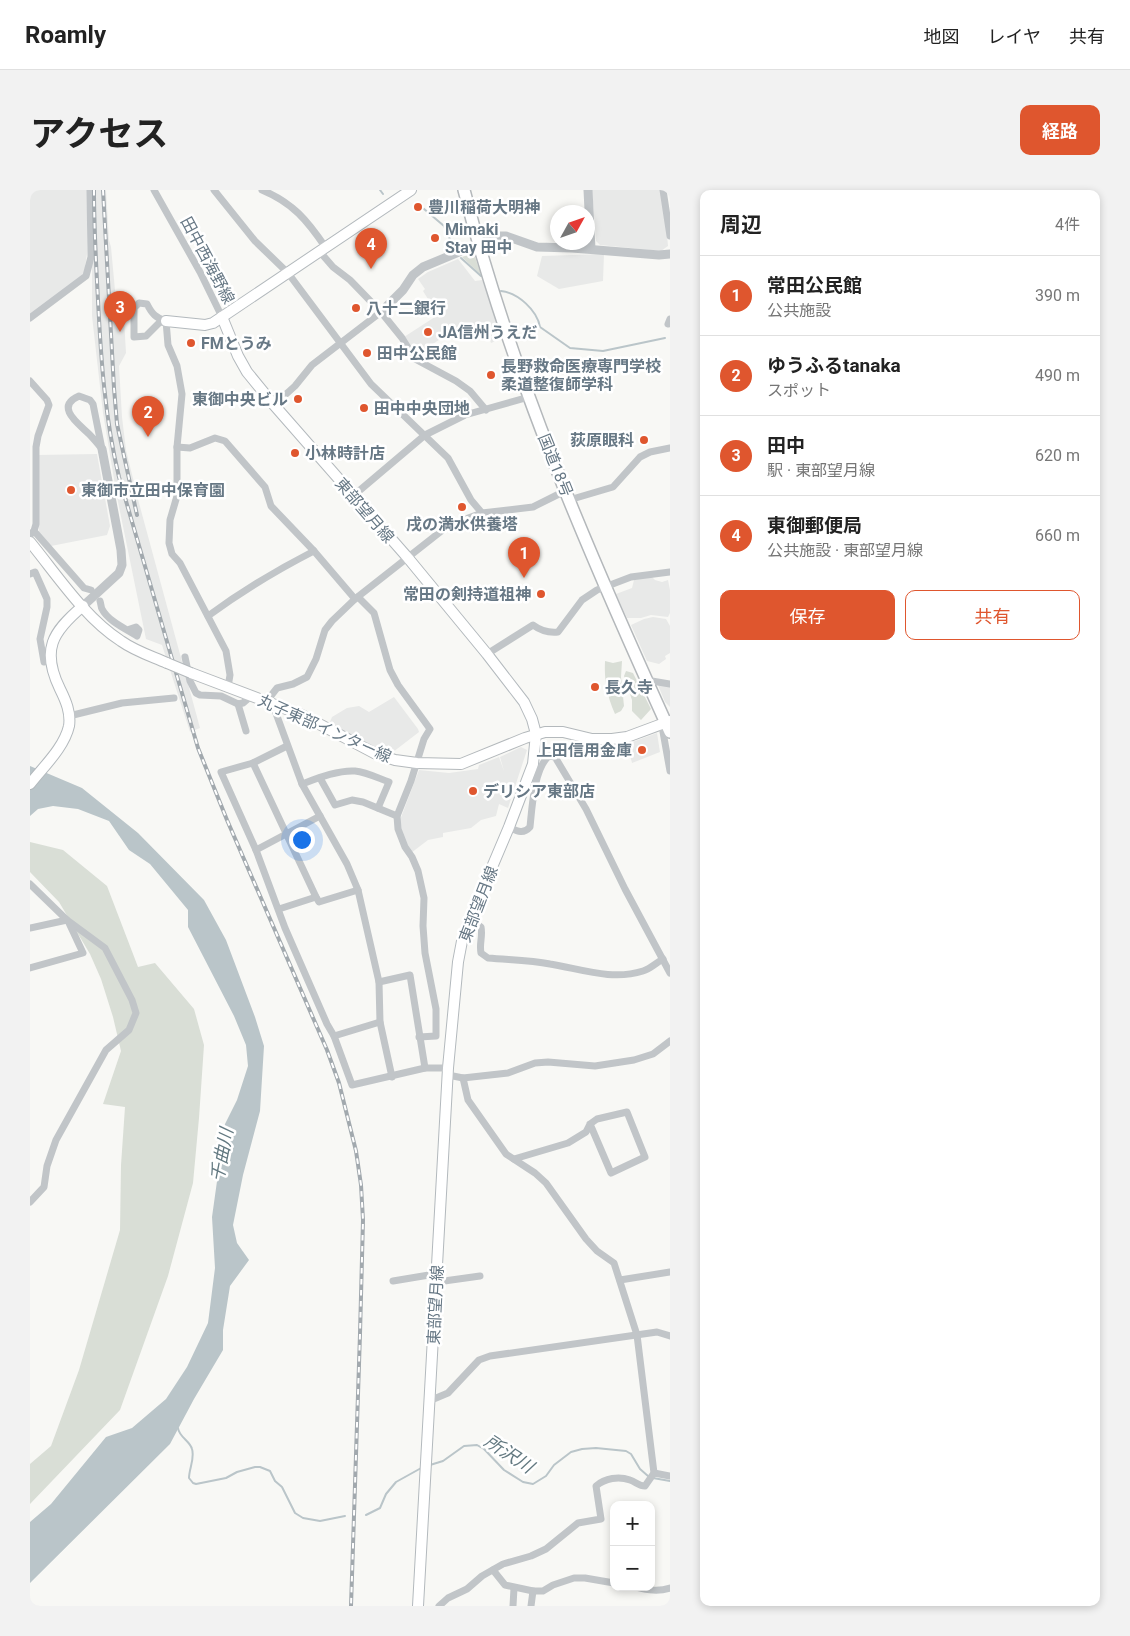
<!DOCTYPE html>
<html lang="ja">
<head>
<meta charset="utf-8">
<style>
	body { margin:0; font-family:Roboto,"Noto Sans JP",sans-serif; background:#f2f2f2; color:#222 }
	.controls { position:absolute; right:15px; bottom:15px; display:grid; overflow:hidden; border-radius:10px; box-shadow:0 2px 8px #0003 }
	.controls button { width:45px; height:45px; display:grid; place-items:center; padding:0; border:0; border-bottom:1px solid #e0e0e0; background:#fff; color:#222; font:25px sans-serif }
	.compass { position:absolute; left:520px; top:15px; width:45px; height:45px; border-radius:50%; background:#fff; box-shadow:0 2px 8px #0003; rotate:50deg }
	.you { position:absolute; left:271px; top:649px; width:18px; height:18px; margin:-12px; border:4px solid #fff; border-radius:50%; background:#1a73e8; box-shadow:0 0 0 8px #1a73e833 }
	.badge { display:grid; place-items:center; width:32px; height:32px; border-radius:50%; background:#df562e; color:#fff; font-size:16px; font-weight:700 }
	.pin { position:absolute; translate:-50% -41px; filter:drop-shadow(0 1px 2px #0008) }
	.pin::after { content:''; position:absolute; top:26px; width:18px; height:15px; background:inherit; clip-path:polygon(0 0,100% 0,50% 100%) }
	.list { margin:0; padding:0; list-style:none }
	h2 { display:flex; justify-content:space-between; align-items:center; height:65px; margin:0; padding:0 20px; font-size:21px }
	h2 small { font-size:16px; font-weight:400; color:#767676 }
	.list li { display:grid; grid-template-columns:32px 1fr auto; gap:15px; align-items:center; box-sizing:border-box; height:80px; padding:0 20px; border-top:1px solid #e0e0e0 }
	.list b { display:block; font-size:19px; white-space:nowrap }
	.list p { margin:0; font-size:16px; white-space:nowrap; color:#767676 }
	.list em { font-size:16px; font-style:normal; color:#767676 }
	.actions { display:flex; gap:10px; padding:15px 20px }
	.actions a { flex:1; padding:11px 0; border:1px solid #df562e; border-radius:10px; text-align:center; font-size:18px; color:#df562e }
	.actions .main { background:#df562e; color:#fff }
	.map { position:relative; flex:none; width:640px; height:1416px; overflow:hidden; border-radius:10px }
	header { display:flex; align-items:center; gap:30px; box-sizing:border-box; height:70px; padding:0 25px; background:#fff; border-bottom:1px solid #e0e0e0 }
	header strong { font-size:24px }
	nav { display:flex; gap:28px; margin-inline-start:auto; font-size:18px }
	.intro { display:flex; align-items:center; justify-content:space-between; box-sizing:border-box; height:120px; padding:0 30px }
	h1 { margin:0; font-size:35px }
	.button { padding:12px 22px; border-radius:10px; background:#df562e; color:#fff; font-size:18px; font-weight:700 }
	main { display:flex; gap:30px; padding:0 30px }
	aside { flex:1; background:#fff; border-radius:10px; box-shadow:0 2px 8px #0003 }
	.map>svg:first-child { display:block }
	.built { fill:#e8e9e8 }
	.green { fill:#d9ded6 }
	.water { fill:#bac5c9 }
	.lines { fill:none; stroke-linecap:round; stroke-linejoin:round }
	.stream { stroke:#bac5c9; stroke-width:2 }
	.secondary-casing { stroke:#b3b9bd; stroke-width:12 }
	.primary-casing { stroke:#b4b9bc; stroke-width:12 }
	.trunk-casing { stroke:#b4b8bb; stroke-width:14 }
	.minor { stroke:#c1c5c8; stroke-width:7 }
	.tertiary { stroke:#c1c5c8; stroke-width:9 }
	.secondary { stroke:#fff; stroke-width:10 }
	.primary { stroke:#fff; stroke-width:10 }
	.trunk { stroke:#fff; stroke-width:11 }
	.rail-casing { stroke:#a2a9ae; stroke-width:4 }
	.rail { stroke:#fff; stroke-width:2; stroke-dasharray:5.5; stroke-linecap:butt }
	.primary-bridge-casing { stroke:#b4b9bc; stroke-width:12; stroke-linecap:butt }
	.primary-bridge { stroke:#fff; stroke-width:10 }
	.poi-dot { fill:#df562e; stroke:#fff; stroke-width:2 }
	.labels { text-anchor:middle; stroke-width:5; stroke-linejoin:round; paint-order:stroke }
	.poi-label { font-size:16px; font-weight:bold; fill:#677885; stroke:#fff; text-anchor:start }
	.street-label { font-size:16px; fill:#677885; stroke:#fff }
	.water-label { font-size:18px; font-style:italic; fill:#637981; stroke:#fff }
</style>
</head>
<body>
<header>
<strong>Roamly</strong>
<nav><a>地図</a><a>レイヤ</a><a>共有</a></nav>
</header>
<div class="intro"><h1>アクセス</h1><a class="button">経路</a></div>
<main>
<div class="map">
<svg width="640" height="1416" viewBox="0 0 640 1416">
	<rect width="100%" height="100%" fill="#f8f8f5"/>
	<g class="built">
		<path d="M 0,0 L 57,0 L 57,64 L 54,84 L 0,125 Z"/>
		<path d="M 62,0 L 76,0 L 79,50 L 81,57 L 87,122 L 94,129 L 96,163 L 89,176 L 92,227 L 96,260 L 109,313 L 170,538 L 160,542 L 132,455 L 116,449 L 87,307 L 73,223 L 62,126 Z"/>
		<path d="M 562,0 L 633,0 L 638,56 L 631,61 L 570,55 L 566,51 Z"/>
		<path d="M 574,64 L 573,91 L 529,99 L 507,86 L 512,66 Z"/>
		<path d="M 428,69 L 445,91 L 452,90 L 468,131 L 468,150 L 461,153 L 459,147 L 445,151 L 441,139 L 426,138 L 387,165 L 374,147 L 408,125 L 393,101 L 395,99 L 388,89 L 398,82 Z"/>
		<path d="M 67,264 L 80,336 L 77,345 L 21,356 L 9,342 L 7,265 Z"/>
		<path d="M 621,386 L 625,390 L 632,392 L 638,390 L 640,400 L 640,423 L 638,427 L 621,425 L 611,428 L 597,428 L 586,404 L 602,398 L 604,390 Z"/>
		<path d="M 623,427 L 636,429 L 640,436 L 640,463 L 635,466 L 636,469 L 629,474 L 617,471 L 601,435 L 614,429 Z"/>
		<path d="M 628,495 L 640,496 L 640,517 L 635,512 Z"/>
		<path d="M 364,507 L 388,539 L 389,542 L 363,562 L 354,562 L 299,534 L 302,527 L 317,518 L 329,516 L 339,522 Z"/>
		<path d="M 627,543 L 630,562 L 602,573 L 597,554 Z"/>
		<path d="M 491,557 L 497,560 L 478,618 L 469,614 L 466,626 L 451,630 L 441,638 L 413,643 L 413,647 L 398,650 L 381,663 L 377,657 L 371,639 L 370,630 L 389,580 L 419,583 L 448,579 L 449,575 L 469,567 L 474,581 L 470,567 Z"/>
	</g>
	<g class="green">
		<path d="M 441,64 L 444,64 L 451,85 L 432,67 Z"/>
		<path d="M 575,471 L 583,473 L 592,471 L 591,487 L 594,516 L 591,521 L 585,524 C 577,506 574,490 575,471 Z"/>
		<path d="M 596,481 L 603,483 L 621,519 L 611,530 L 602,521 L 602,510 L 594,486 Z"/>
		<path d="M 0,652 L 33,660 L 77,696 L 108,777 L 125,773 L 164,819 L 174,855 L 169,928 L 163,993 L 138,1086 L 90,1220 L 0,1314 L 0,1274 L 21,1256 L 49,1180 L 90,1040 L 91,975 L 95,917 L 73,914 L 91,861 L 83,827 L 71,789 L 60,764 L 29,712 L 0,682 Z"/>
	</g>
	<path class="water" d="M 0,576 L 52,598 L 108,643 L 174,710 L 196,750 L 225,827 L 234,856 L 230,921 L 213,985 L 203,1035 L 207,1053 L 219,1070 L 200,1096 L 193,1140 L 193,1160 L 164,1209 L 140,1254 L 0,1393 L 0,1332 L 21,1314 L 76,1247 L 102,1238 L 136,1209 L 157,1177 L 178,1133 L 185,1078 L 182,1027 L 195,934 L 207,910 L 218,876 L 216,855 L 204,826 L 158,737 L 158,720 L 120,674 L 99,660 L 79,631 L 48,619 L 23,616 L 8,619 L 0,626 Z"/>
	<g class="lines">
		<g class="stream">
			<path d="M 350,0 L 353,4"/>
			<path d="M 387,13 L 414,36 L 423,56"/>
			<path d="M 431,68 L 451,86"/>
			<path d="M 471,101 C 488,103 507,120 510,137 L 540,158 L 573,161 L 635,148"/>
			<path d="M 148,1238 C 149,1247 160,1251 162,1259 C 165,1268 159,1279 159,1288 L 163,1293 L 166,1294 L 196,1288 L 207,1282 L 225,1277 L 230,1277 L 240,1281 L 245,1291 L 252,1297 L 265,1323 L 273,1328 L 290,1331 L 315,1326"/>
			<path d="M 400,1275 L 413,1271 L 434,1256 L 447,1255 L 454,1259 L 474,1280 L 493,1292 L 503,1294 L 516,1286 L 524,1275 L 541,1262 L 552,1259 L 566,1258 L 596,1261 L 601,1264 L 610,1279 L 618,1286"/>
			<path d="M 623,1288 L 640,1291"/>
			<path d="M 336,1325 L 350,1318 L 356,1304 L 366,1292 L 393,1277"/>
		</g>
		<defs>
			<g id="secondary">
				<path d="M 192,127 L 208,166 L 217,182 L 244,215 L 378,368 L 457,464 L 494,512 L 502,529 L 506,544 L 503,574 L 479,637 L 440,729 L 432,751 L 428,772 L 418,878 L 388,1416"/>
				<path d="M 136,131 L 175,135 L 183,133 L 381,0"/>
				<path d="M 0,594 C 13,577 34,558 39,536 C 41,523 36,511 30,499 C 11,460 22,442 53,416"/>
			</g>
			<g id="primary">
				<path d="M 0,352 C 27,385 55,428 91,451 C 105,461 121,466 137,473"/>
				<path d="M 161,483 L 272,525 L 346,564 L 365,570 L 387,573 L 431,574 L 495,548 L 515,542 L 533,542 L 562,549 L 582,549 L 597,547 L 640,531"/>
			</g>
			<path id="trunk" d="M 434,0 C 482,187 560,366 640,542"/>
		</defs>
		<use href="#secondary" class="secondary-casing"/>
		<use href="#primary" class="primary-casing"/>
		<use href="#trunk" class="trunk-casing"/>
		<g class="minor">
			<path d="M 124,0 L 170,82 L 192,127"/>
			<path d="M 184,0 L 225,51 L 258,83 L 341,194 L 418,268 L 441,310 L 452,323"/>
			<path d="M 232,0 C 263,13 277,30 296,58"/>
			<path d="M 633,0 L 640,46"/>
			<path d="M 290,62 L 303,77 L 320,90 L 351,122 L 372,148 L 385,169 L 426,191 L 440,201 L 456,220"/>
			<path d="M 109,113 L 117,114 C 122,124 126,128 136,131 L 129,133 L 116,146 L 104,147 L 104,118 Z"/>
			<path d="M 0,128 L 56,86 L 61,67 L 60,0"/>
			<path d="M 136,131 L 138,155 L 147,176 L 152,204 L 147,257 L 147,306 L 140,330 L 139,353 L 142,364 L 150,373 L 196,461 L 200,485 L 198,497"/>
			<path d="M 638,134 L 640,129"/>
			<path d="M 0,191 L 17,210 L 19,215 L 8,246 L 6,257 L 6,334 L 4,341 L 0,345"/>
			<path d="M 49,206 L 60,210 L 63,214 L 72,259 C 68,254 64,249 59,244 C 49,234 24,217 49,206 Z"/>
			<path d="M 244,215 L 265,196 L 282,175 L 351,122"/>
			<path d="M 147,257 L 160,258 L 185,248 L 195,251 L 235,297 L 241,316 L 284,361 L 325,409"/>
			<path d="M 323,306 L 395,245 L 435,225 L 499,207"/>
			<path d="M 539,310 L 583,297 L 610,267 L 620,262 L 640,258"/>
			<path d="M 4,341 L 54,398 L 61,400"/>
			<path d="M 0,384 L 5,382 L 17,409 L 17,417 L 10,449 L 14,472"/>
			<path d="M 328,407 L 344,423 L 360,480 L 368,495 L 400,539 L 394,549 L 381,591 L 367,626 L 368,639 L 375,657 L 382,667 L 388,681 L 394,708 L 393,736 L 395,763 L 406,819 L 406,846 L 389,847"/>
			<path d="M 70,411 C 71,414 71,417 72,419 C 78,431 96,439 107,446 L 109,440 L 106,437 L 97,440"/>
			<path d="M 178,426 C 212,401 247,380 284,361"/>
			<path d="M 457,464 L 503,435 C 511,441 518,443 528,442 L 552,410 L 567,400 L 601,387 L 640,382"/>
			<path d="M 155,467 L 160,491 L 166,503 L 170,505 L 191,506 L 208,514 L 213,513 L 221,506"/>
			<path d="M 616,490 L 640,494"/>
			<path d="M 208,514 L 216,541"/>
			<path d="M 39,526 L 92,513 L 144,508"/>
			<path d="M 633,542 L 640,581"/>
			<path d="M 257,556 L 223,573 L 191,582 L 226,660 L 255,738 L 297,834 L 304,846"/>
			<path d="M 223,573 L 286,707 L 289,712 L 328,700"/>
			<path d="M 290,588 L 305,615 L 322,610 L 333,612 L 367,626"/>
			<path d="M 272,594 C 288,588 308,580 325,581 C 336,582 348,588 359,592 L 348,618"/>
			<path d="M 479,637 C 487,641 493,645 500,637 C 502,618 504,578 519,566 L 525,567 L 556,619 L 595,699 L 640,783"/>
			<path d="M 226,660 L 290,626"/>
			<path d="M 0,694 L 37,730 L 75,758 L 102,810 L 106,823 L 99,840 L 76,860 L 26,950 L 17,976 L 14,997 L 0,1012"/>
			<path d="M 249,719 L 286,707"/>
			<path d="M 440,729 L 451,737 C 453,747 449,753 451,763 L 458,768 C 479,770 500,770 520,774 C 551,779 582,791 613,781 C 620,779 626,773 633,769"/>
			<path d="M 0,738 L 37,730"/>
			<path d="M 0,778 L 53,763 L 39,733"/>
			<path d="M 349,792 L 380,785 L 395,878"/>
			<path d="M 350,832 L 304,846 L 322,895 L 395,878 L 418,878"/>
			<path d="M 418,885 L 433,888 L 478,883 L 505,873 L 518,872 L 565,876 L 604,870 L 623,864 L 640,851"/>
			<path d="M 362,887 L 350,832 L 349,792 L 328,700 L 317,674 L 272,594 L 240,507 L 247,498 L 263,494 L 277,487 L 286,469 L 295,440 L 302,431 L 325,409 L 419,335 L 452,323 L 503,317 L 535,301"/>
			<path d="M 484,969 L 538,953 L 556,942 L 560,934 L 567,929 L 597,922 L 615,967 L 581,983 L 560,934"/>
			<path d="M 590,1090 L 640,1082"/>
			<path d="M 363,1091 L 399,1085 L 407,1085"/>
			<path d="M 407,1092 L 450,1086"/>
			<path d="M 399,1211 L 418,1203 L 449,1170 L 460,1166 L 627,1142 L 640,1146"/>
			<path d="M 624,1283 L 640,1286"/>
			<path d="M 463,1380 L 475,1395 L 503,1401 L 513,1401 L 523,1395 L 544,1388 L 555,1388 L 584,1393"/>
			<path d="M 606,1397 C 618,1400 628,1402 640,1398"/>
			<path d="M 409,1416 L 418,1408 L 437,1399 L 452,1386 L 473,1374 L 501,1366 L 516,1359 L 548,1333 L 571,1329 L 566,1296 C 575,1288 589,1286 600,1290 C 606,1292 609,1296 615,1296 L 624,1283 L 607,1145 L 584,1073 L 567,1061 L 556,1049 L 516,993 L 505,983 L 476,964 L 438,910 L 433,888"/>
			<path d="M 483,1416 L 484,1398"/>
			<path d="M 501,1416 L 503,1401"/>
		</g>
		<g class="tertiary">
			<path d="M 558,0 L 561,59"/>
			<path d="M 351,122 L 373,100 L 383,85 L 393,77 L 467,46 L 476,46 L 507,57 L 542,58 L 629,65 L 640,64"/>
			<path d="M 53,416 L 89,383 L 92,375 L 91,360 L 72,259"/>
		</g>
		<use href="#secondary" class="secondary"/>
		<use href="#primary" class="primary"/>
		<use href="#trunk" class="trunk"/>
		<defs>
			<g id="rail">
				<path d="M 64,0 C 64,37 66,74 68,110 C 71,170 75,229 89,287 L 168,558 L 197,630 L 297,860 L 309,893 L 326,961 L 331,995 L 333,1030 L 330,1144 L 321,1416"/>
				<path d="M 73,0 L 84,198 L 87,234 L 107,325"/>
			</g>
		</defs>
		<use href="#rail" class="rail-casing"/>
		<use href="#rail" class="rail"/>
		<defs>
			<path id="primary-bridge" d="M 137,473 L 161,483"/>
		</defs>
		<use href="#primary-bridge" class="primary-bridge-casing"/>
		<use href="#primary-bridge" class="primary-bridge"/>
	</g>
	<g class="poi-dot">
		<circle cx="388" cy="17" r="5"/>
		<circle cx="405" cy="48" r="5"/>
		<circle cx="326" cy="118" r="5"/>
		<circle cx="398" cy="142" r="5"/>
		<circle cx="161" cy="153" r="5"/>
		<circle cx="337" cy="163" r="5"/>
		<circle cx="461" cy="185" r="5"/>
		<circle cx="268" cy="209" r="5"/>
		<circle cx="334" cy="218" r="5"/>
		<circle cx="614" cy="250" r="5"/>
		<circle cx="265" cy="263" r="5"/>
		<circle cx="41" cy="300" r="5"/>
		<circle cx="432" cy="317" r="5"/>
		<circle cx="511" cy="404" r="5"/>
		<circle cx="565" cy="497" r="5"/>
		<circle cx="612" cy="560" r="5"/>
		<circle cx="443" cy="601" r="5"/>
	</g>
	<g class="labels">
		<g class="poi-label">
			<text x="398" y="23">豊川稲荷大明神</text>
			<text x="415" y="45">Mimaki<tspan x="415" dy="18">Stay 田中</tspan></text>
			<text x="336" y="124">八十二銀行</text>
			<text x="408" y="148">JA信州うえだ</text>
			<text x="171" y="159">FMとうみ</text>
			<text x="347" y="169">田中公民館</text>
			<text x="471" y="182">長野救命医療専門学校<tspan x="471" dy="18">柔道整復師学科</tspan></text>
			<text x="258" y="215" text-anchor="end">東御中央ビル</text>
			<text x="344" y="224">田中中央団地</text>
			<text x="604" y="256" text-anchor="end">荻原眼科</text>
			<text x="275" y="269">小林時計店</text>
			<text x="51" y="306">東御市立田中保育園</text>
			<text x="432" y="340" text-anchor="middle">戌の満水供養塔</text>
			<text x="501" y="410" text-anchor="end">常田の剣持道祖神</text>
			<text x="575" y="503">長久寺</text>
			<text x="602" y="566" text-anchor="end">上田信用金庫</text>
			<text x="453" y="607">デリシア東部店</text>
		</g>
		<g class="street-label">
			<text transform="translate(178 70) rotate(62)" y="6">田中西海野線</text>
			<text transform="translate(526 275) rotate(68)" y="6">国道18号</text>
			<text transform="translate(335 320) rotate(49)" y="6">東部望月線</text>
			<text transform="translate(295 538) rotate(24)" y="6">丸子東部インター線</text>
			<text transform="translate(448 714) rotate(-69)" y="6">東部望月線</text>
			<text transform="translate(405 1115) rotate(-87)" y="6">東部望月線</text>
		</g>
		<g class="water-label">
			<text transform="translate(192 965) rotate(-79)" y="6">千曲川</text>
			<text transform="translate(479 1264) rotate(33)" y="6">所沢川</text>
		</g>
	</g>
</svg>
<div class="controls">
<button>+</button>
<button>−</button>
</div>
<svg class="compass" viewBox="-18 -18 36 36"><path d="M0-13l5 13h-10z" fill="#e53935"/><path d="M0 13l5-13h-10z" fill="#767676"/></svg>
<div class="you"></div>
<div class="pin badge" style="left:494px;top:388px">1</div>
<div class="pin badge" style="left:118px;top:247px">2</div>
<div class="pin badge" style="left:90px;top:142px">3</div>
<div class="pin badge" style="left:341px;top:79px">4</div>
</div>
<aside>
<h2>周辺<small>4件</small></h2>
<ul class="list">
<li><span class="badge">1</span><div><b>常田公民館</b><p>公共施設</p></div><em>390 m</em></li>
<li><span class="badge">2</span><div><b>ゆうふるtanaka</b><p>スポット</p></div><em>490 m</em></li>
<li><span class="badge">3</span><div><b>田中</b><p>駅 · 東部望月線</p></div><em>620 m</em></li>
<li><span class="badge">4</span><div><b>東御郵便局</b><p>公共施設 · 東部望月線</p></div><em>660 m</em></li>
</ul>
<div class="actions"><a class="main">保存</a><a>共有</a></div>
</aside>
</main>
</body>
</html>
